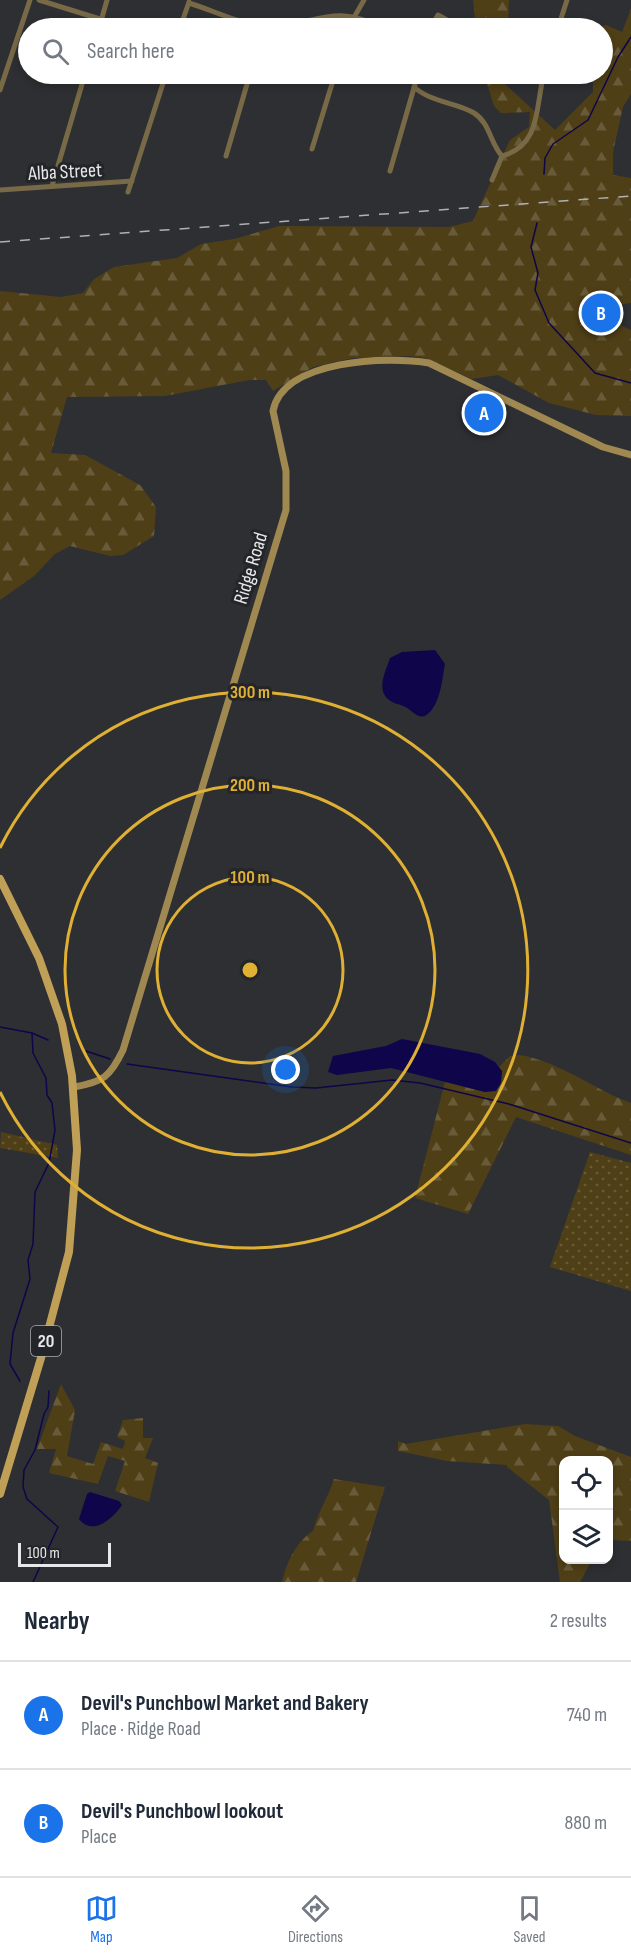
<!DOCTYPE html>
<html lang="en">
<head>
<meta charset="utf-8">
<style>
	body { margin:0; font-family:"Sofia Sans Condensed",sans-serif; background:#f2f2f3; color:#1f2937 }
	.controls { position:absolute; right:18px; bottom:18px; display:grid; overflow:hidden; border-radius:12px; box-shadow:0 3px 9px #0003 }
	.controls button { width:54px; height:54px; display:grid; place-items:center; padding:0; border:0; border-bottom:2px solid #e0e1e3; background:#fff; color:#1f2937; font:30px sans-serif }
	.scale { position:absolute; left:18px; bottom:15px; width:93px; box-sizing:border-box; padding-left:6px; border:3px solid #e7e8ea; border-top:0; font-size:16px; line-height:21px; white-space:nowrap; color:#e7e8ea; -webkit-text-stroke:4px #242528; paint-order:stroke }
	.you { position:absolute; left:286px; top:1070px; width:21px; height:21px; margin:-15px; border:4px solid #fff; border-radius:50%; background:#1a73e8; box-shadow:0 0 0 9px #1a73e833 }
	.badge { display:grid; place-items:center; width:39px; height:39px; border-radius:50%; background:#1a73e8; color:#fff; font-size:20px; font-weight:700 }
	.pin { position:absolute; translate:-50% -50%; border:3px solid #fff; box-shadow:0 2px 6px #0006 }
	.list { margin:0; padding:0; list-style:none }
	h2 { display:flex; justify-content:space-between; align-items:center; height:78px; margin:0; padding:0 24px; font-size:26px }
	h2 small { font-size:20px; font-weight:400; color:#747a83 }
	.list li { display:grid; grid-template-columns:39px 1fr auto; gap:18px; align-items:center; box-sizing:border-box; height:108px; padding:0 24px; border-top:2px solid #e0e1e3 }
	.list b { display:block; font-size:22px; white-space:nowrap }
	.list p { margin:0; font-size:20px; white-space:nowrap; color:#747a83 }
	.list em { font-size:20px; font-style:normal; color:#747a83 }
	.icon { flex:none; width:33px; height:33px; fill:none; stroke:currentColor; stroke-width:2; stroke-linecap:round; stroke-linejoin:round }
	.map { position:relative; flex:none; width:631px; height:1582px; overflow:hidden }
	.search { position:absolute; background:#fff; box-shadow:0 3px 9px #0003; left:18px; right:18px; top:18px; height:66px; display:flex; align-items:center; gap:15px; box-sizing:border-box; padding:0 21px; border-radius:33px; color:#747a83; font-size:22px }
	.sheet { height:294px; background:#fff }
	nav { display:flex; justify-content:space-around; align-items:center; box-sizing:border-box; height:84px; border-top:2px solid #e0e1e3; background:#fff; font-size:16px; color:#747a83 }
	nav a { display:grid; justify-items:center; gap:3px }
	nav .on { color:#1a73e8 }
	.map>svg:first-child { display:block }
	.grass { fill:url(#grass-dots) }
	.forest { fill:url(#forest-firs) }
	.water { fill:#0e054a }
	.lines { fill:none; stroke-linecap:round; stroke-linejoin:round }
	.stream { stroke:#0e054a; stroke-width:1.5 }
	.minor { stroke:#786947; stroke-width:5 }
	.secondary { stroke:#a08851; stroke-width:7 }
	.primary { stroke:#c0a057; stroke-width:8 }
	.rail { stroke:#b0b1b4; stroke-width:1.5; stroke-dasharray:10 10; stroke-linecap:butt }
	.ring { fill:none; stroke:#dfb034; stroke-width:3 }
	.labels { text-anchor:middle; stroke-width:6; stroke-linejoin:round; paint-order:stroke }
	.shield { fill:#242528; stroke:#acaeb0; stroke-width:1.5 }
	.shield-label { font-size:18px; font-weight:bold; fill:#e7e8ea }
	.street-label { font-size:20px; fill:#e7e8ea; stroke:#242528 }
	.centre { fill:#dfb034; stroke:#242528; stroke-width:3 }
	.ring-label { font-size:18px; text-anchor:middle; font-weight:bold; fill:#dfb034; stroke:#242528; stroke-width:6; stroke-linejoin:round; paint-order:stroke }
</style>
</head>
<body>
<div class="map">
<svg width="631" height="1582" viewBox="0 0 631 1582">
	<defs>
		<pattern id="grass-dots" width="8" height="8" patternUnits="userSpaceOnUse" patternTransform="scale(1.5)"><rect width="8" height="8" fill="#4f3f17"/><path d="M2 2h.1M6 6h.1" fill="none" stroke="#685b39" stroke-width="1.8" stroke-linecap="round"/></pattern>
		<pattern id="forest-firs" width="22" height="20" patternUnits="userSpaceOnUse" patternTransform="scale(1.5)"><rect width="22" height="20" fill="#4f3f17"/><path d="M5 1l3.5 6h-7zM16 11l3.5 6h-7z" fill="#685b39"/></pattern>
	</defs>
	<rect width="100%" height="100%" fill="#2e2f32"/>
	<g class="grass">
		<path d="M 1,1132 L 57,1145 L 58,1158 L 0,1148 Z"/>
		<path d="M 590,1152 L 631,1163 L 631,1291 L 550,1267 Z"/>
	</g>
	<g class="forest">
		<path d="M 473,0 L 509,0 L 508,28 L 476,28 Z"/>
		<path d="M 631,9 L 631,94 L 623,107 L 613,152 L 613,175 L 631,178 L 631,303 L 601,307 L 606,319 L 631,330 L 631,416 L 596,415 L 549,403 L 498,375 L 472,379 L 425,358 L 410,356 L 353,358 L 313,367 L 273,391 L 266,380 L 249,380 L 165,396 L 67,397 L 51,453 L 85,455 L 140,485 L 156,507 L 154,536 L 123,555 L 110,556 L 70,546 L 55,554 L 34,576 L 0,600 L 0,291 L 61,297 L 83,293 L 94,279 L 114,267 L 177,258 L 201,244 L 234,239 L 279,226 L 449,227 L 473,221 L 510,140 L 529,127 L 530,112 L 501,113 L 494,106 L 484,74 L 507,74 L 506,85 L 555,130 L 593,92 L 593,74 L 602,74 L 602,28 L 599,28 L 606,25 L 622,32 Z"/>
		<path d="M 519,1055 C 559,1061 593,1089 631,1103 L 631,1155 L 516,1117 L 468,1214 L 415,1198 L 445,1082 L 485,1092 L 501,1083 L 502,1071 L 498,1068 L 510,1056 Z"/>
		<path d="M 61,1384 L 75,1410 L 67,1456 L 93,1464 L 101,1442 L 123,1449 L 125,1441 L 117,1437 L 123,1420 L 143,1418 L 143,1438 L 153,1438 L 145,1458 L 158,1463 L 149,1502 L 115,1491 L 125,1461 L 108,1456 L 98,1484 L 49,1473 L 56,1449 L 37,1449 Z"/>
		<path d="M 525,1424 L 558,1426 L 575,1436 L 631,1457 L 631,1541 L 609,1540 L 608,1460 L 564,1460 L 564,1560 L 592,1560 L 580,1582 L 560,1582 L 549,1500 L 507,1467 L 507,1465 L 447,1461 L 398,1451 L 398,1441 L 406,1444 Z"/>
		<path d="M 334,1479 L 385,1487 L 356,1582 L 282,1582 C 287,1562 295,1543 313,1531 C 318,1512 328,1498 334,1479 Z"/>
	</g>
	<g class="water">
		<path d="M 435,650 L 445,664 C 442,679 441,700 430,712 C 421,722 415,713 407,708 C 399,703 389,704 384,694 C 379,682 387,668 390,658 L 402,652 Z"/>
		<path d="M 402,1039 L 480,1054 L 495,1062 L 502,1071 L 501,1083 L 496,1091 L 485,1092 L 391,1068 L 337,1075 L 328,1072 L 333,1056 L 386,1046 Z"/>
		<path d="M 90,1492 L 119,1501 L 122,1505 C 113,1518 93,1537 79,1519 L 87,1494 Z"/>
	</g>
	<g class="lines">
		<g class="stream">
			<path d="M 544,174 L 545,158 L 553,144 L 588,120 L 618,57 L 631,37"/>
			<path d="M 537,223 L 531,247 L 538,273 L 535,290 L 549,323 L 595,373 L 631,383"/>
			<path d="M 0,1027 L 32,1033 L 48,1040"/>
			<path d="M 86,1051 L 110,1059"/>
			<path d="M 127,1064 L 292,1087 L 316,1088 L 392,1080 L 420,1083 L 509,1104 L 631,1143"/>
			<path d="M 20,1381 L 10,1364 L 13,1333 L 30,1279 L 28,1260 L 33,1244 L 35,1192 L 49,1163 L 55,1130 L 52,1103 L 47,1095 L 46,1078 L 33,1053 L 32,1033"/>
			<path d="M 33,1582 L 58,1527 L 27,1499 L 23,1487 L 24,1470 L 35,1450 L 44,1414 L 48,1407 L 49,1391"/>
		</g>
		<g class="minor">
			<path d="M 39,0 L 129,28"/>
			<path d="M 189,3 C 212,10 240,24 264,26 C 312,29 331,0 381,28"/>
			<path d="M 99,28 L 107,0"/>
			<path d="M 180,28 L 189,2"/>
			<path d="M 348,28 L 364,0"/>
			<path d="M 431,28 L 438,15 L 454,24"/>
			<path d="M 558,28 L 567,0"/>
			<path d="M 414,87 C 432,103 456,102 474,113 C 490,123 490,143 502,156"/>
			<path d="M 0,90 L 30,0"/>
			<path d="M 312,149 L 335,74"/>
			<path d="M 226,156 L 250,74"/>
			<path d="M 390,171 L 418,74"/>
			<path d="M 492,180 L 502,156 C 542,145 535,106 544,74"/>
			<path d="M 52,186 L 85,74"/>
			<path d="M 0,190 L 132,181"/>
			<path d="M 128,192 L 166,74"/>
		</g>
		<path class="secondary" d="M 74,1087 C 103,1082 110,1077 123,1050 L 286,510 L 286,471 L 273,411 C 283,359 389,356 429,363 L 603,447 L 631,455"/>
		<path class="primary" d="M 0,879 L 39,958 L 62,1024 L 72,1076 L 77,1150 L 69,1252 L 41,1358 L 0,1494"/>
		<path class="rail" d="M 0,242 L 631,196"/>
	</g>
	<g class="ring">
		<circle cx="250" cy="970" r="93"/>
		<circle cx="250" cy="970" r="185"/>
		<path d="M0 848A278 278 0 1 1 0 1092"/>
	</g>
	<g class="labels">
		<rect class="shield" x="31" y="1326" width="30" height="30" rx="4.5"/>
		<g class="shield-label">
			<text x="46" y="1347">20</text>
		</g>
		<g class="street-label">
			<text transform="translate(65 171) rotate(-3)" y="7">Alba Street</text>
			<text transform="translate(250 568) rotate(-73)" y="7">Ridge Road</text>
		</g>
	</g>
	<circle cx="250" cy="970" r="9" class="centre"/>
	<g class="ring-label">
		<text x="250" y="698">300 m</text>
		<text x="250" y="791">200 m</text>
		<text x="250" y="883">100 m</text>
	</g>
</svg>
<div class="controls">
<button><svg class="icon" aria-label="locate" viewBox="0 0 24 24"><circle cx="12" cy="12" r="6"/><path d="M12 2v4M12 18v4M2 12h4M18 12h4"/></svg></button>
<button><svg class="icon" aria-label="layers" viewBox="0 0 24 24"><path d="M12 4l9 5-9 5-9-5zM3 14l9 5 9-5"/></svg></button>
</div>
<div class="scale">100 m</div>
<div class="you"></div>
<div class="pin badge" style="left:484px;top:413px">A</div>
<div class="pin badge" style="left:601px;top:313px">B</div>
<div class="search"><svg class="icon" aria-label="search" viewBox="0 0 24 24"><circle cx="10" cy="10" r="6"/><path d="M15 15l6 6"/></svg>Search here</div>
</div>
<section class="sheet">
<h2>Nearby<small>2 results</small></h2>
<ul class="list">
<li><span class="badge">A</span><div><b>Devil's Punchbowl Market and Bakery</b><p>Place · Ridge Road</p></div><em>740 m</em></li>
<li><span class="badge">B</span><div><b>Devil's Punchbowl lookout</b><p>Place</p></div><em>880 m</em></li>
</ul>
</section>
<nav>
<a class="on"><svg class="icon" aria-label="map" viewBox="0 0 24 24"><path d="M3 6l6-2 6 2 6-2v14l-6 2-6-2-6 2zM9 4v14M15 6v14"/></svg>Map</a>
<a><svg class="icon" aria-label="directions" viewBox="0 0 24 24"><path d="M12 3l9 9-9 9-9-9zM9 14v-3h6M13 9l2 2-2 2"/></svg>Directions</a>
<a><svg class="icon" aria-label="saved" viewBox="0 0 24 24"><path d="M7 4h10v16l-5-4-5 4z"/></svg>Saved</a>
</nav>
</body>
</html>
